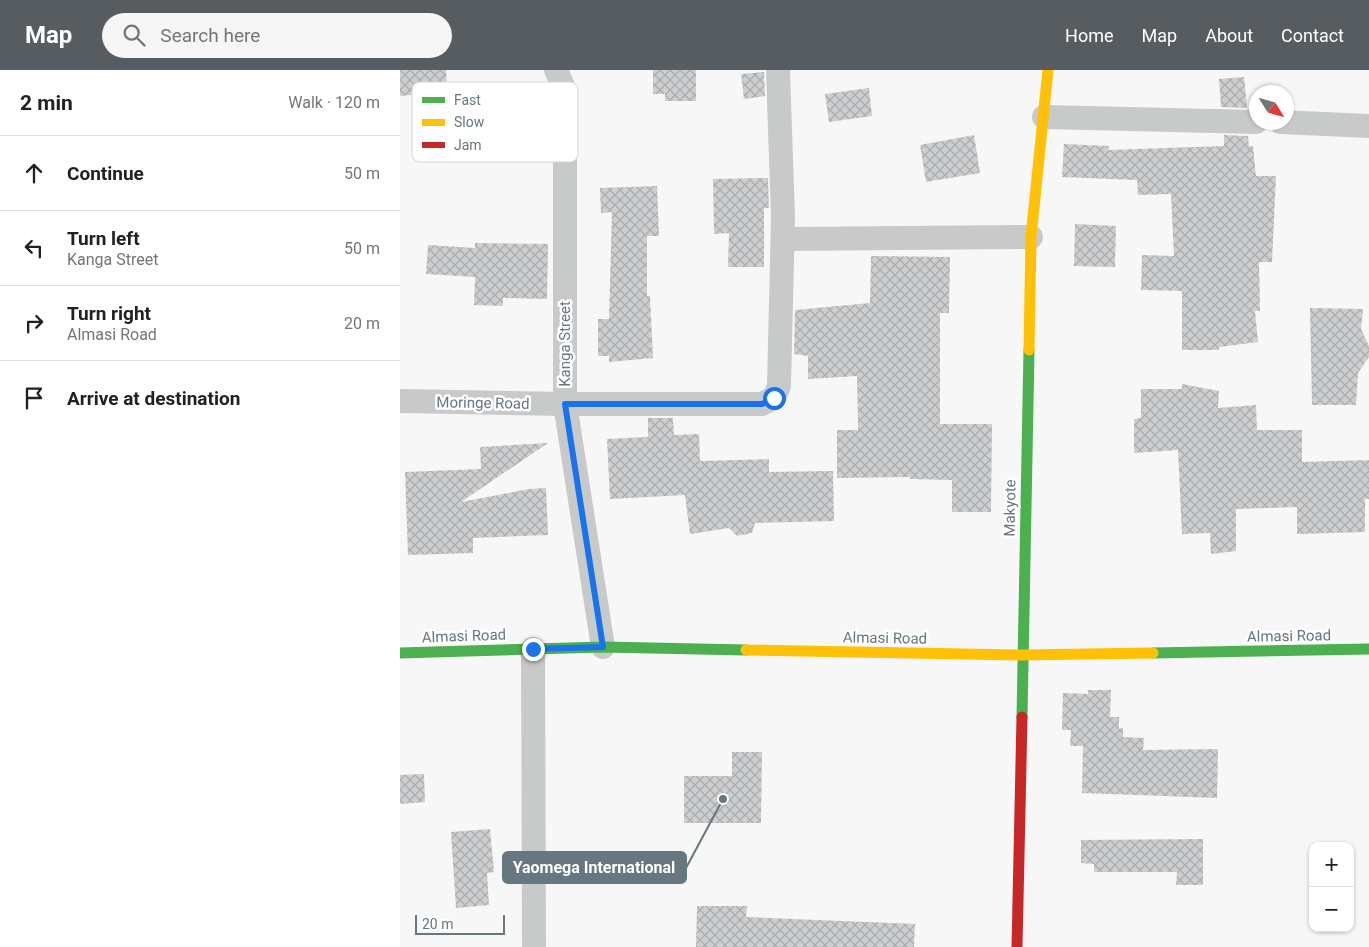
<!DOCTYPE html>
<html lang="en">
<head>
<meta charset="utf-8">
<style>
	body { margin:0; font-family:Roboto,sans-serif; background:#f6f6f6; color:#202124 }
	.controls { position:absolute; right:15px; bottom:15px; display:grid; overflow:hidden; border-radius:10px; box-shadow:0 1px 4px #0004 }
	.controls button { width:45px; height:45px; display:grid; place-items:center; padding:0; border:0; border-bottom:1px solid #e0e0e0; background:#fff; color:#202124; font:25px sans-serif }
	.compass { position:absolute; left:849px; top:15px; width:45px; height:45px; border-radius:50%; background:#fff; box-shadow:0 1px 4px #0004; rotate:127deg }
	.scale { position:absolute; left:15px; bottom:12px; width:90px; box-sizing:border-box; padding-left:5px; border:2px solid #66777f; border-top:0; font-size:14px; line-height:18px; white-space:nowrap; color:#66777f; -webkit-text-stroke:4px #fff; paint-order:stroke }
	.stop { position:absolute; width:15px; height:15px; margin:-11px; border:4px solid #1a73e8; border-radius:50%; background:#fff }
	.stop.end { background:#1a73e8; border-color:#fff; box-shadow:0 1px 5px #0008 }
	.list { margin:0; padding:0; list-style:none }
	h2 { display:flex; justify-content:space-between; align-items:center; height:65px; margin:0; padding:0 20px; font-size:21px }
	h2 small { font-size:16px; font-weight:400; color:#757577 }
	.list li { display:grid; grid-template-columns:32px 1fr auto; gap:15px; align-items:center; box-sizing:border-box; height:75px; padding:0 20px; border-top:1px solid #e0e0e0 }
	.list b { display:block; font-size:19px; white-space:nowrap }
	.list p { margin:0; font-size:16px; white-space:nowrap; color:#757577 }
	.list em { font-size:16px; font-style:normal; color:#757577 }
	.icon { flex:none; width:28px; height:28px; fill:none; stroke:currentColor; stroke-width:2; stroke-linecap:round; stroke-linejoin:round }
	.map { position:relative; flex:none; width:969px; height:877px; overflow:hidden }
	header { display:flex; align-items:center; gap:30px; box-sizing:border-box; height:70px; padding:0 25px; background:#565c60; color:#fff }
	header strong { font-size:24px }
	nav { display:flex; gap:28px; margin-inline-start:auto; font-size:18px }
	.search { width:350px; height:45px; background:#f6f6f6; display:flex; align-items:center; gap:12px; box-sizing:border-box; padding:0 18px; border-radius:28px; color:#757577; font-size:19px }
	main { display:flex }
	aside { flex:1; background:#fff }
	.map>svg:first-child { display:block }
	.building { fill:url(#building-cross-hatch) }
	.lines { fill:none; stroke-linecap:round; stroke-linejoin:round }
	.street { stroke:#c8caca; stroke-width:24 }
	.fast { stroke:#4caf50; stroke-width:11 }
	.slow { stroke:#ffc107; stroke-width:11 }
	.jam { stroke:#c62828; stroke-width:11 }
	.route { stroke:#1a73e8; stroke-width:6 }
	.labels { text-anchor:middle; stroke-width:5; stroke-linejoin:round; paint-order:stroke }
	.street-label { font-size:15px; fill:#66777f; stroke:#fff }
	.key { fill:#fff; stroke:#d1d6d9; stroke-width:1 }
	.key-label { font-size:14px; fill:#66777f }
	.leader { fill:none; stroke:#66777f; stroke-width:2 }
	.callout-dot { fill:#66777f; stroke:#fff; stroke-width:2 }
	.callout { fill:#66777f; stroke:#66777f; stroke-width:2 }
	.callout-label { font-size:16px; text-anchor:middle; font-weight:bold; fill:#fff }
</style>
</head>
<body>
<header>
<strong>Map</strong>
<div class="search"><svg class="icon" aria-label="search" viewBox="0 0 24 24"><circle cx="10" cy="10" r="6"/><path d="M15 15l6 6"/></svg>Search here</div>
<nav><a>Home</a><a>Map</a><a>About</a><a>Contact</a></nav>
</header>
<main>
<aside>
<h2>2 min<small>Walk · 120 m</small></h2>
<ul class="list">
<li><svg class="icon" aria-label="ahead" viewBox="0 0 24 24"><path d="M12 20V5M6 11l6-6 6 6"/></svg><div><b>Continue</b></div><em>50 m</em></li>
<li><svg class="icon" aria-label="left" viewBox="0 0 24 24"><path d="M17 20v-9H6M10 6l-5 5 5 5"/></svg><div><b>Turn left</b><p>Kanga Street</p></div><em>50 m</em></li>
<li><svg class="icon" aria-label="right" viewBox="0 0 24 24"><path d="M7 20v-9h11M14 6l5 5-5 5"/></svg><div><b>Turn right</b><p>Almasi Road</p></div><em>20 m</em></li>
<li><svg class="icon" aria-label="arrive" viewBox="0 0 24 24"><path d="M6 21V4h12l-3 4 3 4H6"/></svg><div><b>Arrive at destination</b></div></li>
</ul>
</aside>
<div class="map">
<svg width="969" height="877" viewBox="0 0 969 877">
	<defs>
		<pattern id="building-cross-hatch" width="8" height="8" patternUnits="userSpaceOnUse" patternTransform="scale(1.25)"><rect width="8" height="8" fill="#cdcecf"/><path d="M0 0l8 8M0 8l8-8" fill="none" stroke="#aaacad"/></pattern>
	</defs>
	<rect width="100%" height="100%" fill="#f7f7f7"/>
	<g class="building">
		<path d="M 0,0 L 46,0 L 47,21 L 71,21 L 73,74 L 32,75 L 32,67 L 14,69 L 12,25 L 0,26 Z"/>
		<path d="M 253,0 L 296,0 L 296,31 L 265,31 L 265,24 L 253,24 Z"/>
		<path d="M 364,2 L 365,26 L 344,29 L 341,4 Z"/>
		<path d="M 844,7 L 847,38 L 821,37 L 819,9 Z"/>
		<path d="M 469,18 L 472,46 L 429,52 L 425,24 Z"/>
		<path d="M 574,65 L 580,103 L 526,112 L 520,75 Z"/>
		<path d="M 824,65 L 848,66 L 849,76 L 853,76 L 856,106 L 876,106 L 872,192 L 859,192 L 860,241 L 855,241 L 858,272 L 819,277 L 819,280 L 782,280 L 782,221 L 741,220 L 742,185 L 774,186 L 771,124 L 738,125 L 737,110 L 662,107 L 664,74 L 709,76 L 708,80 L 824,76 Z"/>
		<path d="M 368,108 L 369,138 L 364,138 L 364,197 L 328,197 L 329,163 L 314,164 L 313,109 Z"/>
		<path d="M 257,116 L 259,166 L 247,166 L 247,226 L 250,226 L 253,288 L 209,292 L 209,286 L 198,286 L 198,249 L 209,249 L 212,142 L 201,143 L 200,118 Z"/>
		<path d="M 675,154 L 716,156 L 715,197 L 674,196 Z"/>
		<path d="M 75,173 L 148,174 L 147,229 L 103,228 L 103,236 L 74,235 L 75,207 L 26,204 L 28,175 L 75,178 Z"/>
		<path d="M 471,186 L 550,187 L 549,243 L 540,243 L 540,354 L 592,354 L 591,442 L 552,442 L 552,410 L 510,409 L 510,407 L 437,408 L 437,360 L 458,360 L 457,306 L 408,309 L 408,286 L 394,284 L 395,240 L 470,233 Z"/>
		<path d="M 910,238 L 963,239 L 961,259 L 969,276 L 969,287 L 958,303 L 956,335 L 912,335 Z"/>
		<path d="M 782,314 L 819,321 L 818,338 L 856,335 L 857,360 L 902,360 L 902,392 L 969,390 L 969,429 L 965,429 L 965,462 L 897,464 L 897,437 L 836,439 L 836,481 L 811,484 L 810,463 L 782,464 L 778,380 L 734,383 L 734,349 L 741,348 L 741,319 L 782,319 Z"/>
		<path d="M 248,348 L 273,348 L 274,365 L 299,364 L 300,391 L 369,389 L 369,402 L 433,401 L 434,451 L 355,453 L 352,463 L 337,466 L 329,458 L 290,464 L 285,425 L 210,429 L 207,369 L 248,367 Z"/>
		<path d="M 148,373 L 61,432 L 129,419 L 146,418 L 148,465 L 73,468 L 73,483 L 8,485 L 5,402 L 81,399 L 80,377 Z"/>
		<path d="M 688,620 L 711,620 L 710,647 L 719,647 L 719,659 L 723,658 L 723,667 L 744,668 L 743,680 L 818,679 L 817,728 L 682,723 L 683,676 L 670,676 L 671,660 L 662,660 L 663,623 L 688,624 Z"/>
		<path d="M 332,682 L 362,682 L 361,753 L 284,753 L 284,706 L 332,706 Z"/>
		<path d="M 24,704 L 25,732 L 0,734 L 0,705 Z"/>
		<path d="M 90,759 L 94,802 L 87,803 L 89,835 L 56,838 L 51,762 Z"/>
		<path d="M 803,769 L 803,815 L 776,815 L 777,802 L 694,802 L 694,794 L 681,793 L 681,770 Z"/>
		<path d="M 297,836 L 347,836 L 346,847 L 515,854 L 514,877 L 296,877 Z"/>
	</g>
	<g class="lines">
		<g class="street">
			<path d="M 156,0 L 165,21 L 165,334 L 203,577"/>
			<path d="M 644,47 L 856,52"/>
			<path d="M 880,52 L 969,56"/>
			<path d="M 383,169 L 631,167"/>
			<path d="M 0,331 L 165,334 L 362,334 L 374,328 L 379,316 L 383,147 L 378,0"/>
			<path d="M 133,579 L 134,877"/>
		</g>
		<g class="fast">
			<path d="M 0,583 L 203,577 L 346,580"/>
			<path d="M 753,583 L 969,579"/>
			<path d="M 622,647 L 629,280"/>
		</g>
		<g class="slow">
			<path d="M 629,280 L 631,167 L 648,0"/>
			<path d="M 346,580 L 621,585 L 753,583"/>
		</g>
		<path class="jam" d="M 617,877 L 622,647"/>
	</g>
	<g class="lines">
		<path class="route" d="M 133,579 L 203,577 L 165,334 L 362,334 L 374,328"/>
	</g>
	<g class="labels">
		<g class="street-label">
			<text transform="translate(165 274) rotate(-90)" y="5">Kanga Street</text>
			<text transform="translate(83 333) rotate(1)" y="5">Moringe Road</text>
			<text transform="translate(610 438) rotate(-89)" y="5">Makyote</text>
			<text transform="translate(64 566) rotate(-2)" y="5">Almasi Road</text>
			<text transform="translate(889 566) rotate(-1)" y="5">Almasi Road</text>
			<text transform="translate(485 568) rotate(1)" y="5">Almasi Road</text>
		</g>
	</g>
	<rect x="12" y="12" width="166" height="80" rx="8" class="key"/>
	<rect x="22" y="27" width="23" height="6" fill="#4caf50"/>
	<rect x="22" y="49" width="23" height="7" fill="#ffc107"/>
	<rect x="22" y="72" width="23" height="6" fill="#c62828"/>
	<g class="key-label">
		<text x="54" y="35">Fast</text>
		<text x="54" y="57">Slow</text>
		<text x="54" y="80">Jam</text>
	</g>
	<path class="leader" d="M323 729L286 798"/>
	<circle class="callout-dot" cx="323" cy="729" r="5"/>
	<rect class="callout" x="103" y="782" width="183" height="31" rx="5"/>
	<g class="callout-label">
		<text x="194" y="803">Yaomega International</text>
	</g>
</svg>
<div class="controls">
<button>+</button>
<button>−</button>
</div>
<svg class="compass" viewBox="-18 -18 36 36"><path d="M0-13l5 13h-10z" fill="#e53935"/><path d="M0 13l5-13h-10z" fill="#757577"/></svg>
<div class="scale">20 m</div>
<div class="stop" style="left:374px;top:328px"></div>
<div class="stop end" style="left:133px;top:579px"></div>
</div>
</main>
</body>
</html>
